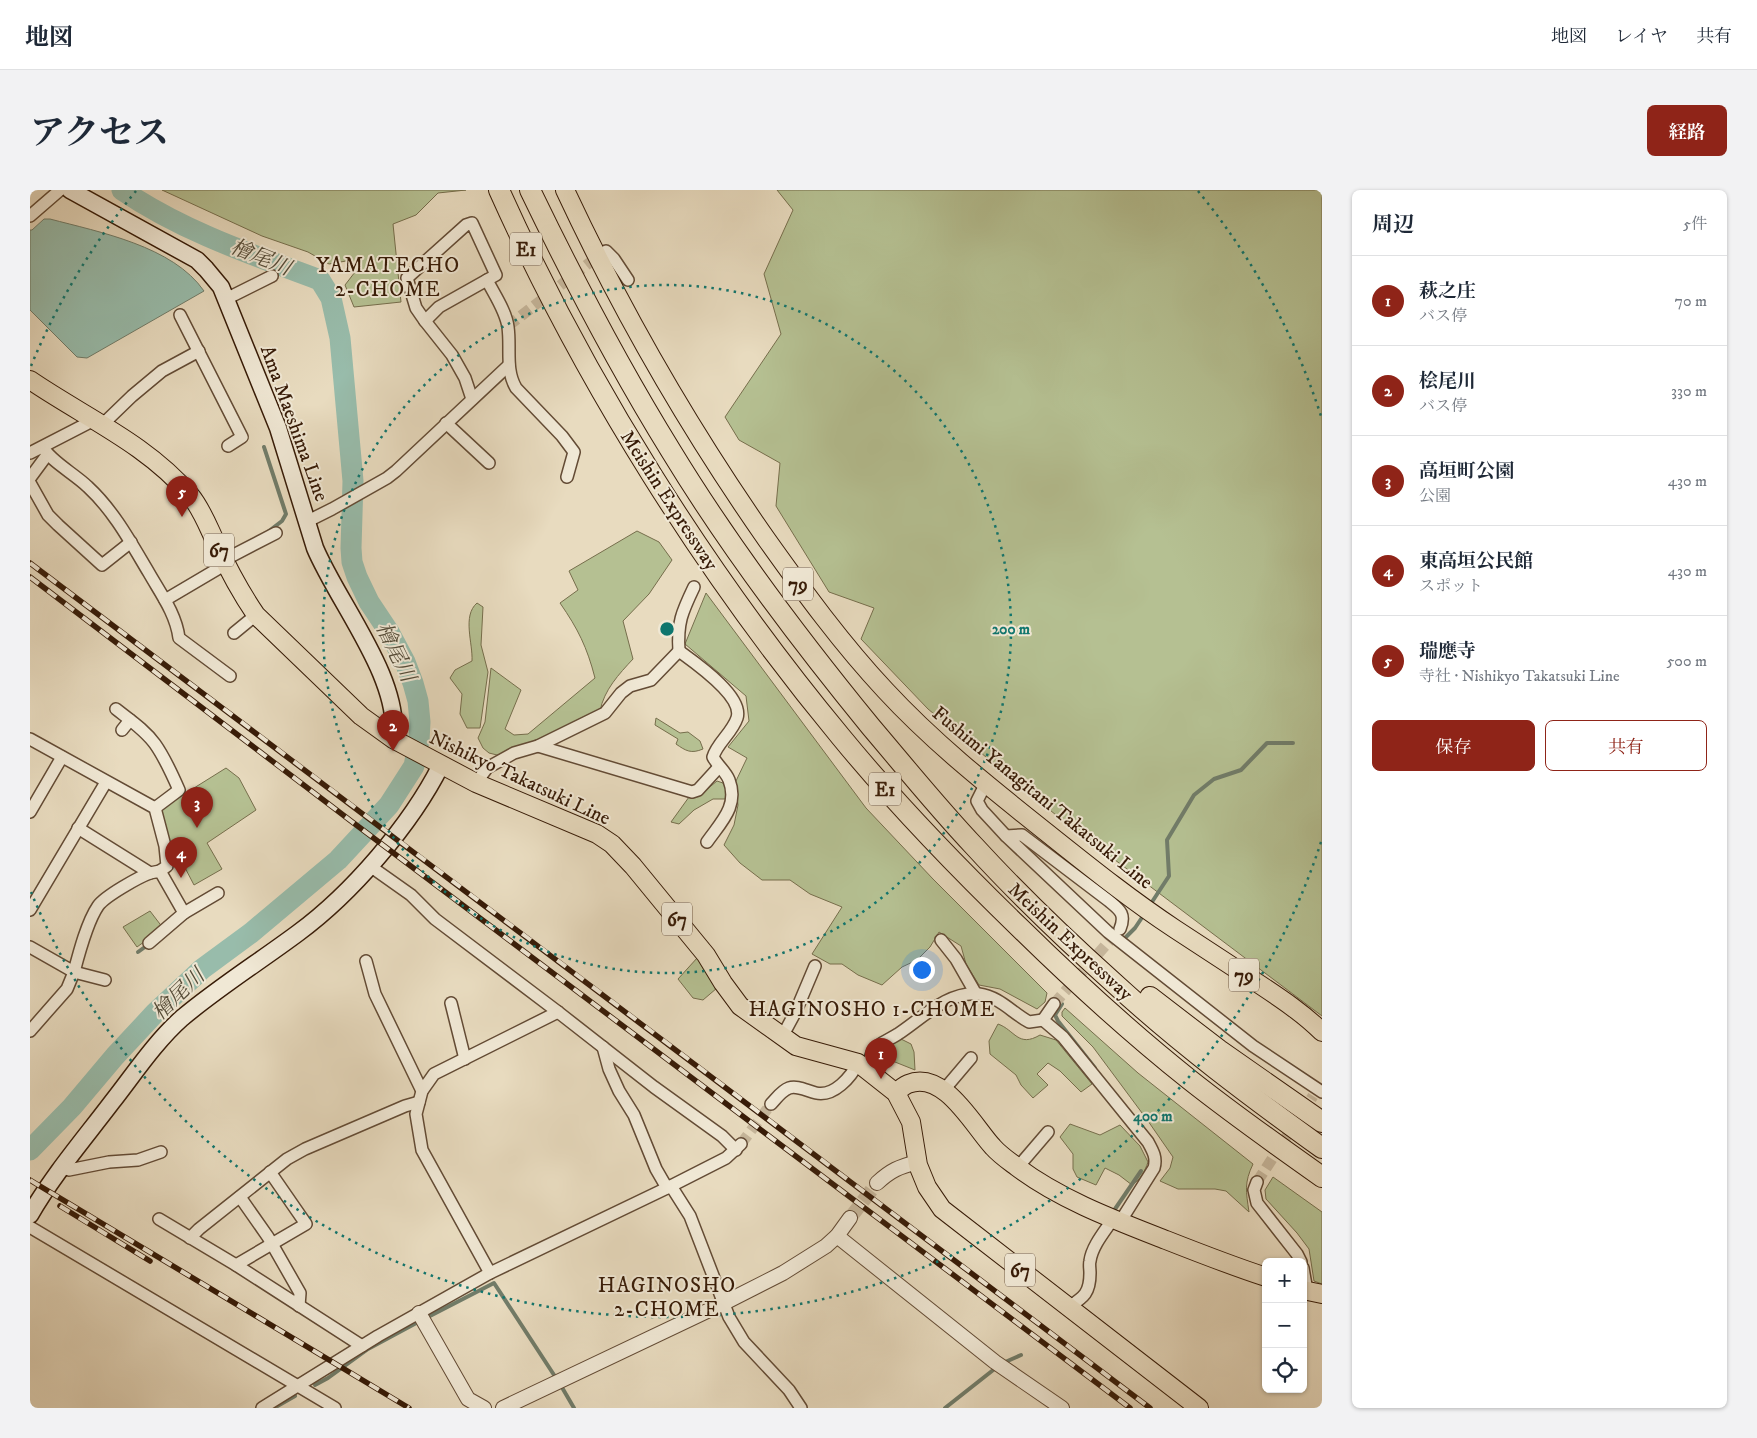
<!DOCTYPE html>
<html lang="ja">
<head>
<meta charset="utf-8">
<style>
	body { margin:0; font-family:"IM FELL DW Pica","Noto Serif JP",serif; background:#f2f2f3; color:#1f2937 }
	.controls { position:absolute; right:15px; bottom:15px; display:grid; overflow:hidden; border-radius:8px; box-shadow:0 1px 4px #0004 }
	.controls button { width:45px; height:45px; display:grid; place-items:center; padding:0; border:0; border-bottom:1px solid #e0e1e3; background:#fff; color:#1f2937; font:25px sans-serif }
	.you { position:absolute; left:891px; top:779px; width:18px; height:18px; margin:-12px; border:4px solid #fff; border-radius:50%; background:#1a73e8; box-shadow:0 0 0 8px #1a73e833 }
	.badge { display:grid; place-items:center; width:32px; height:32px; border-radius:50%; background:#8f2418; color:#fff; font-size:16px; font-weight:700 }
	.pin { position:absolute; translate:-50% -41px; filter:drop-shadow(0 1px 2px #0008) }
	.pin::after { content:''; position:absolute; top:26px; width:18px; height:15px; background:inherit; clip-path:polygon(0 0,100% 0,50% 100%) }
	.list { margin:0; padding:0; list-style:none }
	h2 { display:flex; justify-content:space-between; align-items:center; height:65px; margin:0; padding:0 20px; font-size:21px }
	h2 small { font-size:16px; font-weight:400; color:#747a83 }
	.list li { display:grid; grid-template-columns:32px 1fr auto; gap:15px; align-items:center; box-sizing:border-box; height:90px; padding:0 20px; border-top:1px solid #e0e1e3 }
	.list b { display:block; font-size:19px; white-space:nowrap }
	.list p { margin:0; font-size:16px; white-space:nowrap; color:#747a83 }
	.list em { font-size:16px; font-style:normal; color:#747a83 }
	.actions { display:flex; gap:10px; padding:15px 20px }
	.actions a { flex:1; padding:11px 0; border:1px solid #8f2418; border-radius:8px; text-align:center; font-size:18px; color:#8f2418 }
	.actions .main { background:#8f2418; color:#fff }
	.icon { flex:none; width:28px; height:28px; fill:none; stroke:currentColor; stroke-width:2; stroke-linecap:round; stroke-linejoin:round }
	.map { position:relative; flex:none; width:1292px; height:1218px; overflow:hidden; border-radius:8px }
	header { display:flex; align-items:center; gap:30px; box-sizing:border-box; height:70px; padding:0 25px; background:#fff; border-bottom:1px solid #e0e1e3 }
	header strong { font-size:24px }
	nav { display:flex; gap:28px; margin-inline-start:auto; font-size:18px }
	.intro { display:flex; align-items:center; justify-content:space-between; box-sizing:border-box; height:120px; padding:0 30px }
	h1 { margin:0; font-size:35px }
	.button { padding:12px 22px; border-radius:8px; background:#8f2418; color:#fff; font-size:18px; font-weight:700 }
	main { display:flex; gap:30px; padding:0 30px }
	aside { flex:1; background:#fff; border-radius:8px; box-shadow:0 1px 4px #0004 }
	.map>svg:first-child { display:block }
	.green { fill:#b5c092; stroke:#766e4c }
	.water { fill:#98bcab; stroke:#717c69 }
	.lines { fill:none; stroke-linecap:round; stroke-linejoin:round }
	.stream { stroke:#717c69; stroke-width:4 }
	.river { stroke:#98bcab; stroke-width:21 }
	.minor-tunnel { stroke:#c5b59a; stroke-width:11; stroke-dasharray:11 5.5; stroke-linecap:butt }
	.tertiary-tunnel { stroke:#c5b59a; stroke-width:14; stroke-dasharray:14 7; stroke-linecap:butt }
	.minor-casing { stroke:#634b35; stroke-width:14 }
	.tertiary-casing { stroke:#634b35; stroke-width:16 }
	.secondary-casing { stroke:#371b07; stroke-width:19 }
	.primary-casing { stroke:#371b07; stroke-width:20 }
	.motorway-casing { stroke:#371b07; stroke-width:22 }
	.minor { stroke:#f0e8d5; stroke-width:11 }
	.tertiary { stroke:#f0e8d5; stroke-width:14 }
	.secondary { stroke:#f0e8d5; stroke-width:16 }
	.primary { stroke:#e8dbbf; stroke-width:18 }
	.motorway { stroke:#e8dbbf; stroke-width:20 }
	.rail-casing { stroke:#371b07; stroke-width:5.5 }
	.rail { stroke:#f0e8d5; stroke-width:4; stroke-dasharray:11; stroke-linecap:butt }
	.ring { fill:none; stroke:#0f766e; stroke-width:2.5; stroke-dasharray:2.5 5 }
	.labels { text-anchor:middle; stroke-width:4; stroke-linejoin:round; paint-order:stroke }
	.shield { fill:#f0e8d5; stroke:#6e5845; stroke-width:1 }
	.shield-label { font-size:19px; font-weight:bold; fill:#371b07 }
	.street-label { font-size:20px; fill:#371b07; stroke:#f0e8d5 }
	.water-label { font-size:21px; font-style:italic; fill:#544b38; stroke:#f0e8d5 }
	.neighbourhood-label { font-size:21px; letter-spacing:1px; fill:#371b07; stroke:#f0e8d5 }
	.centre { fill:#0f766e; stroke:#f0e8d5; stroke-width:2.5 }
	.ring-label { font-size:15px; text-anchor:middle; font-weight:bold; fill:#0f766e; stroke:#f0e8d5; stroke-width:4; stroke-linejoin:round; paint-order:stroke }
</style>
</head>
<body>
<header>
<strong>地図</strong>
<nav><a>地図</a><a>レイヤ</a><a>共有</a></nav>
</header>
<div class="intro"><h1>アクセス</h1><a class="button">経路</a></div>
<main>
<div class="map">
<svg width="1292" height="1218" viewBox="0 0 1292 1218">
	<rect width="100%" height="100%" fill="#e8dbbf"/>
	<filter id="stains"><feTurbulence type="fractalNoise" baseFrequency=".004" numOctaves="4"/><feColorMatrix values="0 0 0 0 .2 0 0 0 0 .09 0 0 0 0 .02 0 0 0 .5 -.17"/></filter>
	<radialGradient id="worn" r=".72"><stop offset=".6" stop-color="#630" stop-opacity="0"/><stop offset="1" stop-color="#630" stop-opacity=".3"/></radialGradient>
	<g class="green">
		<path d="M 132,0 L 436,0 L 408,3 L 386,25 L 363,34 L 371,112 L 324,117 L 315,95 L 325,82 L 316,71 L 299,74 L 278,62 L 232,46 Z"/>
		<path d="M 747,0 L 1292,0 L 1292,826 L 1032,630 L 898,519 L 831,449 L 844,418 L 799,402 L 746,316 L 750,273 L 709,250 L 695,227 L 751,144 L 734,84 L 763,20 Z"/>
		<path d="M 607,341 L 629,352 L 642,370 L 619,404 L 593,431 L 603,469 C 589,484 574,500 570,521 L 514,549 L 471,566 L 459,563 L 453,558 L 448,548 L 455,532 L 461,478 L 491,500 L 475,539 L 484,545 L 498,544 L 565,488 C 557,457 548,439 530,413 L 548,400 L 539,381 Z"/>
		<path d="M 676,403 L 836,618 L 903,689 L 1017,803 L 1015,812 L 1007,819 L 970,799 L 949,795 L 936,774 L 931,756 L 909,742 L 900,757 L 887,770 L 872,777 L 852,795 L 828,785 L 812,774 L 800,774 L 782,764 L 812,717 L 780,704 L 760,690 L 732,690 L 710,673 L 694,655 L 704,635 L 708,615 L 705,593 L 717,568 L 698,557 L 719,531 L 716,506 L 655,454 Z"/>
		<path d="M 447,413 L 453,417 L 451,455 L 458,482 L 450,538 L 437,538 L 430,524 L 432,504 L 420,488 L 425,480 L 442,471 C 443,453 432,426 447,413 Z"/>
		<path d="M 626,528 L 650,543 L 658,542 L 670,551 L 673,559 C 661,564 656,561 646,554 L 648,549 L 625,535 Z"/>
		<path d="M 196,578 L 209,588 L 226,620 L 177,653 L 192,679 L 164,695 L 152,672 L 144,676 L 130,622 L 132,618 Z"/>
		<path d="M 687,591 L 693,593 L 698,602 L 696,609 L 683,609 L 664,620 L 649,634 L 641,632 L 659,607 L 670,605 Z"/>
		<path d="M 120,721 L 133,738 L 107,757 L 93,737 Z"/>
		<path d="M 668,767 L 687,798 L 673,810 L 663,808 L 648,789 Z"/>
		<path d="M 1035,818 L 1108,883 L 1223,974 C 1214,993 1216,1001 1219,1022 L 1196,1001 L 1185,999 L 1148,999 L 1130,991 L 1140,978 L 1143,967 L 1118,931 L 1063,857 L 1032,826 L 1032,822 Z"/>
		<path d="M 968,834 C 985,840 988,858 1010,845 L 1026,850 L 1062,894 L 1051,902 L 1030,881 L 1018,873 L 1007,884 L 1018,895 L 1003,908 L 991,895 L 986,885 L 960,864 L 959,851 Z"/>
		<path d="M 871,849 L 881,854 L 884,862 L 885,880 L 860,870 L 862,862 L 856,858 Z"/>
		<path d="M 1040,934 L 1070,945 L 1090,935 L 1110,956 L 1118,972 C 1115,981 1111,989 1102,995 L 1089,985 L 1075,978 L 1066,995 L 1047,987 L 1043,979 L 1043,964 L 1030,947 Z"/>
		<path d="M 1243,987 L 1292,1022 L 1292,1094 L 1284,1091 L 1279,1059 L 1267,1043 L 1236,1009 L 1235,1000 Z"/>
	</g>
	<path class="water" d="M 14,29 L 20,29 C 69,42 143,56 174,101 L 57,168 L 47,167 L 0,120 L 0,40 L 2,40 Z"/>
	<g class="lines">
		<g class="stream">
			<path d="M 234,257 L 256,324 L 252,331 L 239,341"/>
			<path d="M 1120,715 L 1139,686 L 1137,650 L 1164,605 L 1184,589 L 1211,580 L 1237,553 L 1263,553"/>
			<path d="M 1095,748 L 1105,738 L 1115,723"/>
			<path d="M 108,762 L 119,754"/>
			<path d="M 1032,814 L 1025,825 L 1028,831 L 1065,878"/>
			<path d="M 1083,1022 L 1111,981"/>
			<path d="M 396,1128 L 464,1093 L 526,1188"/>
			<path d="M 973,1173 L 991,1165"/>
			<path d="M 530,1194 L 544,1218"/>
			<path d="M 285,1195 L 298,1188 L 338,1159 L 390,1131"/>
			<path d="M 244,1218 L 265,1206"/>
			<path d="M 915,1218 L 967,1177"/>
		</g>
		<path class="river" d="M 0,960 L 42,917 L 85,866 L 125,823 L 172,779 L 221,743 L 308,670 L 359,615 L 384,576 L 389,551 L 390,532 L 388,511 L 383,493 L 375,472 L 359,442 L 339,412 L 327,387 L 322,372 L 321,358 L 323,291 L 310,148 L 301,108 L 290,90 C 223,65 152,41 92,0"/>
		<g class="minor-tunnel">
			<path d="M 478,136 L 572,63"/>
			<path d="M 1024,814 L 1089,740"/>
			<path d="M 711,954 L 741,914"/>
			<path d="M 1227,992 L 1283,906"/>
		</g>
		<path class="tertiary-tunnel" d="M 820,1028 L 847,993"/>
		<defs>
			<g id="minor">
				<path d="M 0,26 L 30,0"/>
				<path d="M 576,61 L 584,69 L 598,90"/>
				<path d="M 196,109 L 242,86"/>
				<path d="M 150,125 L 212,247 L 198,256"/>
				<path d="M 395,131 L 409,117 L 457,90"/>
				<path d="M 442,209 L 435,188 L 422,165 L 395,131 L 386,118 L 377,88 L 436,35 L 442,33 L 466,85 L 457,90 C 464,104 476,121 478,137 C 481,158 475,179 486,198 L 532,246 L 544,262 L 537,287"/>
				<path d="M 416,233 L 459,273"/>
				<path d="M 72,235 L 102,206 L 132,181 L 169,161"/>
				<path d="M 13,257 C 20,271 45,284 58,297 C 84,321 101,353 119,383 C 131,404 146,424 149,448 L 200,486"/>
				<path d="M 0,263 L 64,230"/>
				<path d="M 0,288 L 17,265"/>
				<path d="M 0,293 L 18,325 L 28,335 L 72,375 L 101,352"/>
				<path d="M 278,331 L 302,319 L 357,288 L 366,281 L 479,175"/>
				<path d="M 194,370 L 246,343"/>
				<path d="M 135,410 L 196,374"/>
				<path d="M 204,443 L 226,425"/>
				<path d="M 649,461 C 647,433 652,422 664,397"/>
				<path d="M 86,519 C 100,530 115,540 125,554 C 135,568 142,584 149,600 L 125,618"/>
				<path d="M 92,540 L 100,530"/>
				<path d="M 0,549 L 125,618 L 135,656 L 137,676 L 130,681"/>
				<path d="M 508,556 L 662,602 L 668,600 L 689,577"/>
				<path d="M 446,593 L 457,578 L 484,563 L 508,556 L 575,523 L 591,503 L 600,496 L 621,490 L 649,461 C 664,472 714,506 707,528 C 702,543 687,553 683,567 C 687,575 696,582 699,590 C 709,616 691,632 677,652"/>
				<path d="M 956,593 L 947,611 L 952,620 L 976,646 L 1078,742 L 1223,856 L 1292,902"/>
				<path d="M 0,622 L 32,567"/>
				<path d="M 48,638 L 120,683 L 130,681 L 154,723 L 188,703"/>
				<path d="M 976,646 L 992,645 L 1079,711 C 1090,720 1096,724 1090,739"/>
				<path d="M 340,676 L 381,705 L 405,729 L 528,822 L 624,897 L 692,946 L 706,960"/>
				<path d="M 0,720 L 76,592"/>
				<path d="M 911,750 L 926,769 L 946,804"/>
				<path d="M 119,753 L 154,723"/>
				<path d="M 0,757 L 44,782 C 49,763 57,732 68,716 C 75,706 109,687 120,683"/>
				<path d="M 336,771 L 345,804 L 392,901"/>
				<path d="M 421,813 L 435,869"/>
				<path d="M 1024,814 L 1013,830 L 1033,847 L 1118,952 C 1123,961 1127,968 1124,978 L 1090,1032"/>
				<path d="M 0,841 L 37,799 L 44,782 L 75,790"/>
				<path d="M 752,847 L 766,821 L 785,776"/>
				<path d="M 573,857 L 579,879 L 589,901 L 604,925 L 626,979 L 637,998"/>
				<path d="M 837,879 C 839,874 840,866 843,861 C 848,853 861,849 868,844 C 891,829 919,800 949,804 C 970,807 981,822 999,832 L 1013,830"/>
				<path d="M 913,901 L 941,868"/>
				<path d="M 741,914 C 746,909 751,901 759,898 C 767,895 777,901 786,903 C 804,907 821,887 828,873"/>
				<path d="M 988,977 L 1018,942"/>
				<path d="M 31,978 L 39,980 L 79,972 L 108,970 L 131,962"/>
				<path d="M 1227,992 L 1224,1000 L 1227,1013 L 1267,1064 L 1271,1072"/>
				<path d="M 641,996 L 660,1026 L 699,1127 L 714,1152 L 759,1200 L 771,1218"/>
				<path d="M 210,1007 L 238,1047 L 270,1103 L 269,1116"/>
				<path d="M 129,1029 L 206,1075 L 332,1156"/>
				<path d="M 0,1037 L 305,1218"/>
				<path d="M 160,1048 L 169,1039 L 257,969 L 275,959 L 375,916 L 389,912"/>
				<path d="M 206,1075 L 276,1034 L 240,982"/>
				<path d="M 1273,1078 L 1277,1101"/>
				<path d="M 460,1083 L 392,960 L 386,924 L 392,901 L 404,884 L 528,822"/>
				<path d="M 1039,1117 C 1054,1107 1060,1103 1060,1083 C 1060,1079 1059,1074 1060,1071 C 1062,1056 1075,1041 1083,1029"/>
				<path d="M 232,1218 L 348,1146 L 460,1083 L 637,998 L 696,968 L 711,954"/>
			</g>
			<g id="tertiary">
				<path d="M 847,993 C 861,980 869,977 887,972"/>
				<path d="M 807,1046 L 965,1172 L 1032,1218"/>
				<path d="M 389,1123 L 438,1209 L 454,1218"/>
				<path d="M 473,1218 L 694,1113 L 753,1083 L 796,1056 L 807,1046 L 820,1028"/>
			</g>
			<g id="secondary">
				<path d="M 40,0 L 167,70 L 176,79 L 191,97 L 248,238 L 285,358 C 308,413 372,490 363,549"/>
				<path d="M 0,1025 C 23,985 54,949 82,912 C 104,884 125,852 152,828 C 189,797 229,772 268,743 C 321,704 381,635 411,575"/>
			</g>
			<g id="primary">
				<path d="M 535,0 C 592,122 660,240 737,350 C 774,402 812,454 855,500 C 902,551 957,595 1011,638 C 1055,673 1098,708 1145,739 C 1171,756 1197,773 1223,790 C 1247,806 1272,822 1292,842"/>
				<path d="M 0,190 C 54,227 117,254 160,305 C 172,319 179,339 187,355 C 198,379 211,403 226,425 L 331,526 L 363,549 L 446,593 L 567,644 L 582,654 L 603,676 L 676,765 L 693,793 L 710,816 L 766,856 L 828,873 L 866,903 L 881,932 L 888,975 L 897,997 L 912,1019 L 1169,1218"/>
				<path d="M 866,903 C 869,900 873,896 878,894 C 914,879 944,937 963,957 C 970,965 979,971 987,977 C 1031,1010 1085,1030 1136,1050 C 1169,1063 1202,1076 1236,1087"/>
				<path d="M 1273,1100 L 1292,1104"/>
			</g>
			<g id="motorway">
				<path d="M 469,0 C 556,194 676,384 811,547 C 866,614 927,677 990,738 C 1044,791 1101,843 1160,890 C 1203,924 1248,956 1292,987"/>
				<path d="M 500,0 C 543,89 589,177 641,261 C 700,358 769,449 841,537 C 875,577 908,618 944,656 C 988,704 1036,750 1084,793 C 1149,853 1220,906 1292,958"/>
				<path d="M 1120,807 L 1189,860 L 1292,932"/>
			</g>
		</defs>
		<use href="#minor" class="minor-casing"/>
		<use href="#tertiary" class="tertiary-casing"/>
		<use href="#secondary" class="secondary-casing"/>
		<use href="#primary" class="primary-casing"/>
		<use href="#motorway" class="motorway-casing"/>
		<use href="#minor" class="minor"/>
		<use href="#tertiary" class="tertiary"/>
		<use href="#secondary" class="secondary"/>
		<use href="#primary" class="primary"/>
		<use href="#motorway" class="motorway"/>
		<defs>
			<g id="rail">
				<path d="M 0,373 C 374,654 747,936 1120,1218"/>
				<path d="M 0,387 L 321,631 L 1100,1218"/>
				<path d="M 0,990 L 379,1218"/>
				<path d="M 30,1016 L 120,1071"/>
			</g>
		</defs>
		<use href="#rail" class="rail-casing"/>
		<use href="#rail" class="rail"/>
	</g>
	<g class="ring">
		<circle cx="637" cy="439" r="344"/>
		<path d="M1291 652A688 688 0 0 1 1 702M1 176A688 688 0 0 1 106 1M1168 1A688 688 0 0 1 1291 226"/>
	</g>
	<g class="labels">
		<g class="shield">
			<rect x="480" y="42.5" width="32" height="33" rx="4"/>
			<rect x="174" y="343.5" width="30" height="33" rx="4"/>
			<rect x="753" y="377.5" width="30" height="33" rx="4"/>
			<rect x="839" y="582.5" width="32" height="33" rx="4"/>
			<rect x="632" y="712.5" width="30" height="33" rx="4"/>
			<rect x="1199" y="768.5" width="30" height="33" rx="4"/>
			<rect x="975" y="1063.5" width="30" height="33" rx="4"/>
		</g>
		<g class="shield-label">
			<text x="496" y="66">E1</text>
			<text x="189" y="367">67</text>
			<text x="768" y="401">79</text>
			<text x="855" y="606">E1</text>
			<text x="647" y="736">67</text>
			<text x="1214" y="792">79</text>
			<text x="990" y="1087">67</text>
		</g>
		<g class="street-label">
			<text transform="translate(265 233) rotate(70)" y="7">Ama Maeshima Line</text>
			<text transform="translate(640 310) rotate(57)" y="7">Meishin Expressway</text>
			<text transform="translate(490 587) rotate(25)" y="7">Nishikyo Takatsuki Line</text>
			<text transform="translate(1013 607) rotate(39)" y="7">Fushimi Yanagitani Takatsuki Line</text>
			<text transform="translate(1041 751) rotate(43)" y="7">Meishin Expressway</text>
		</g>
		<g class="water-label">
			<text transform="translate(231 67) rotate(22)" y="7">檜尾川</text>
			<text transform="translate(366 462) rotate(64)" y="7">檜尾川</text>
			<text transform="translate(148 804) rotate(-44)" y="7">檜尾川</text>
		</g>
		<g class="neighbourhood-label">
			<text x="358" y="82">YAMATECHO<tspan x="358" dy="24">2-CHOME</tspan></text>
			<text x="842" y="826">HAGINOSHO 1-CHOME</text>
			<text x="637" y="1102">HAGINOSHO<tspan x="637" dy="24">2-CHOME</tspan></text>
		</g>
	</g>
	<circle cx="637" cy="439" r="8" class="centre"/>
	<g class="ring-label">
		<text x="981" y="444">200 m</text>
		<text x="1123" y="931">400 m</text>
	</g>
	<rect width="100%" height="100%" filter="url(#stains)"/>
	<rect width="100%" height="100%" fill="url(#worn)"/>
</svg>
<div class="controls">
<button>+</button>
<button>−</button>
<button><svg class="icon" aria-label="locate" viewBox="0 0 24 24"><circle cx="12" cy="12" r="6"/><path d="M12 2v4M12 18v4M2 12h4M18 12h4"/></svg></button>
</div>
<div class="you"></div>
<div class="pin badge" style="left:851px;top:889px">1</div>
<div class="pin badge" style="left:363px;top:561px">2</div>
<div class="pin badge" style="left:167px;top:638px">3</div>
<div class="pin badge" style="left:151px;top:688px">4</div>
<div class="pin badge" style="left:152px;top:327px">5</div>
</div>
<aside>
<h2>周辺<small>5件</small></h2>
<ul class="list">
<li><span class="badge">1</span><div><b>萩之庄</b><p>バス停</p></div><em>70 m</em></li>
<li><span class="badge">2</span><div><b>桧尾川</b><p>バス停</p></div><em>330 m</em></li>
<li><span class="badge">3</span><div><b>高垣町公園</b><p>公園</p></div><em>430 m</em></li>
<li><span class="badge">4</span><div><b>東高垣公民館</b><p>スポット</p></div><em>430 m</em></li>
<li><span class="badge">5</span><div><b>瑞應寺</b><p>寺社 · Nishikyo Takatsuki Line</p></div><em>500 m</em></li>
</ul>
<div class="actions"><a class="main">保存</a><a>共有</a></div>
</aside>
</main>
</body>
</html>
